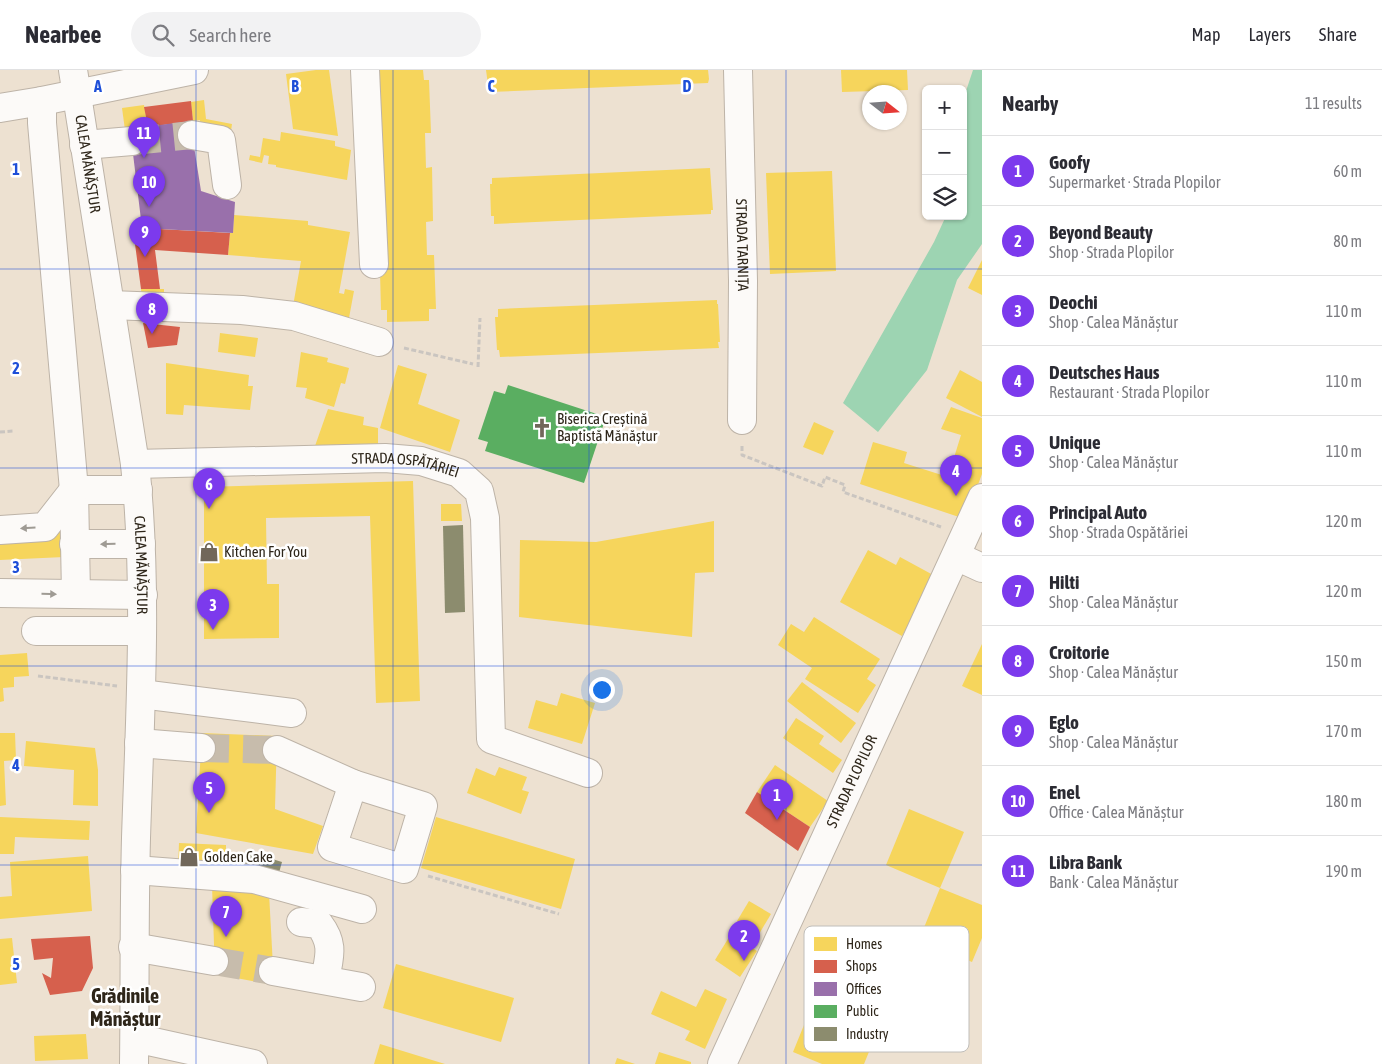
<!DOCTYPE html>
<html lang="en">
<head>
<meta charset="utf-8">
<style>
	body { margin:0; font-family:"Asap Condensed",sans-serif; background:#f2f2f3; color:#2b2b33 }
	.controls { position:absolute; right:15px; top:15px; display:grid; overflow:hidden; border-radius:8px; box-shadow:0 1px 4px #0004 }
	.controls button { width:45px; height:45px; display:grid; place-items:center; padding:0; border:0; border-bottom:1px solid #e1e1e2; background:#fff; color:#2b2b33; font:25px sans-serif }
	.compass { position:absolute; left:862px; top:15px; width:45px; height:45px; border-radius:50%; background:#fff; box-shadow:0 1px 4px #0004; rotate:107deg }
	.you { position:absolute; left:601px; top:619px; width:18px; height:18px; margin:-12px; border:4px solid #fff; border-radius:50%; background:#1a73e8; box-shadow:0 0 0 8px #1a73e833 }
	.badge { display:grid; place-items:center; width:32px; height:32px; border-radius:50%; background:#7c3aed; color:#fff; font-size:16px; font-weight:700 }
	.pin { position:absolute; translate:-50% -41px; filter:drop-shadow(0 1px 2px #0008) }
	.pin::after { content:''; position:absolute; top:26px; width:18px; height:15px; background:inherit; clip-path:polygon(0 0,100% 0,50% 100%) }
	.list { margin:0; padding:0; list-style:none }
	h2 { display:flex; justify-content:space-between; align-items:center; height:65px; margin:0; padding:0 20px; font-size:21px }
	h2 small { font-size:16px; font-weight:400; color:#7c7c81 }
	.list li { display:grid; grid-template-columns:32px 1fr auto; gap:15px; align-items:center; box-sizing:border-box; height:70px; padding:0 20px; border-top:1px solid #e1e1e2 }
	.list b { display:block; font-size:19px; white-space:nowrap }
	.list p { margin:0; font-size:16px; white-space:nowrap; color:#7c7c81 }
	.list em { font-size:16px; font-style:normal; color:#7c7c81 }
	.icon { flex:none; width:28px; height:28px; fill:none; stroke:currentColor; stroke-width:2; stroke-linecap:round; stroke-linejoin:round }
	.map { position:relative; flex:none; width:982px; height:994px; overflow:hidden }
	header { display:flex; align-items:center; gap:30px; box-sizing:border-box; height:70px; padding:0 25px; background:#fff; border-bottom:1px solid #e1e1e2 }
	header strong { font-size:24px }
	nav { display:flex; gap:28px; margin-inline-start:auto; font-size:18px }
	.search { width:350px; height:45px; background:#f2f2f3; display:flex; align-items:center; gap:12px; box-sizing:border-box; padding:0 18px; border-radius:28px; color:#7c7c81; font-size:19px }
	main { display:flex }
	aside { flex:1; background:#fff }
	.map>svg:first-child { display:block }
	.forest { fill:#9dd4b2 }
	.homes { fill:#f6d55c }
	.shops { fill:#d6604d }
	.offices { fill:#9970ab }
	.public { fill:#5aae61 }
	.industry { fill:#8c8c6e }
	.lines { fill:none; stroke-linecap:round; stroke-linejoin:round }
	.minor-tunnel { stroke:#c7bcac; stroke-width:28; stroke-dasharray:28 14; stroke-linecap:butt }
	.minor-casing { stroke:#bdb3a7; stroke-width:30 }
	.major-casing { stroke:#bdb3a7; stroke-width:30 }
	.path { stroke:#cac5c0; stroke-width:3; stroke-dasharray:5 2.5; stroke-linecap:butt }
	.minor { stroke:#fcfaf8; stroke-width:28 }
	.major { stroke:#fcfaf8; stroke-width:28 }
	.oneway { fill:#9f9b94 }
	.grid { fill:none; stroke:#1d4ed8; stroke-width:1; stroke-opacity:0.55 }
	.labels { text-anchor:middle; stroke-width:5; stroke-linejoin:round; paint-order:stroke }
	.street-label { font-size:15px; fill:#2e261a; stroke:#fff }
	.poi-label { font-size:15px; fill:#2e261a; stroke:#fff; text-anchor:start }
	.district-label { font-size:20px; font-weight:bold; fill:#2e261a; stroke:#fff }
	.key { fill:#fff; stroke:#c0beba; stroke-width:1 }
	.key-label { font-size:14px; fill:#2e261a }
	.grid-label { font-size:16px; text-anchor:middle; font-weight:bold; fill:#1d4ed8; stroke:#fff; stroke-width:5; stroke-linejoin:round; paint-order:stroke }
</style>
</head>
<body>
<header>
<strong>Nearbee</strong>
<div class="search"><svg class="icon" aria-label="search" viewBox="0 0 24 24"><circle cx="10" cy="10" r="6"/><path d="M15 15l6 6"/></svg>Search here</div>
<nav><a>Map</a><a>Layers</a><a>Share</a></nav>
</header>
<main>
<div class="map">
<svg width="982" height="994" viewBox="0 0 982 994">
	<rect width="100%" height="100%" fill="#ede1d1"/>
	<path class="forest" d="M 973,0 L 982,0 L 982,174 L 957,210 L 927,300 L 878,362 L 843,333 L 934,172 L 946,146 L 963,146 L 963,108 L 967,99 L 963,30 Z"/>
	<g class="homes">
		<path d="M 316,0 L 329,0 L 338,66 L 293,59 L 286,4 Z"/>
		<path d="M 380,0 L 423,0 L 424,10 L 429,10 L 431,63 L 425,63 L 426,98 L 432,97 L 433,151 L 426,152 L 427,185 L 434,185 L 436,239 L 429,239 L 429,251 L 387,252 L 387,240 L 381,240 L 375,10 L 380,10 Z"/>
		<path d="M 486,0 L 708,0 L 709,9 L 708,13 L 489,22 Z"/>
		<path d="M 841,0 L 907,0 L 908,20 L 842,22 Z"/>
		<path d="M 204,30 L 206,49 L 232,54 L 231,61 L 199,55 L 200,50 L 193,51 L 191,32 Z"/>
		<path d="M 144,35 L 148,57 L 125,60 L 122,38 Z"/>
		<path d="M 281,62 L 335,71 L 335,76 L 351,80 L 347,110 L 276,97 L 276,95 L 268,94 L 269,86 L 264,85 L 262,93 L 249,90 L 250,85 L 260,87 L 263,68 L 280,71 Z"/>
		<path d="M 710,98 L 713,140 L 711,140 L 711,144 L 494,154 L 494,146 L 491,146 L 490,114 L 492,114 L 492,108 Z"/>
		<path d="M 832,101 L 836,201 L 770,204 L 766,103 Z"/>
		<path d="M 234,145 L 308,151 L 308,155 L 350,162 L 339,223 L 344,224 L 345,219 L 354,221 L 349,248 L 293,236 L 301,191 L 228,185 L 230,163 L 233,163 Z"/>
		<path d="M 982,190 L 982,225 L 968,218 Z"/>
		<path d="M 141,219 L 164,219 L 164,229 L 142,230 Z"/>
		<path d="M 717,230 L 717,234 L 718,234 L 720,272 L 718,272 L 719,278 L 500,287 L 499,280 L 497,280 L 495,247 L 498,247 L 498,239 Z"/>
		<path d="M 220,263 L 258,268 L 255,287 L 218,282 Z"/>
		<path d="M 301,282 L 328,288 L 327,292 L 349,298 L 345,314 L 341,313 L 334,337 L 305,328 L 307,318 L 296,317 Z"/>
		<path d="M 166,293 L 249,305 L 248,316 L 253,316 L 250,340 L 184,335 L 183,345 L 166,344 Z"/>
		<path d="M 398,295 L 427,304 L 418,334 L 460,350 L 450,382 L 380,358 Z"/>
		<path d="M 960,300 L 982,312 L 982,347 L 946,328 Z"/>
		<path d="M 951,337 L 982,348 L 982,404 L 965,449 L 860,414 L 873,372 L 907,382 L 904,393 L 948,407 L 961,365 L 941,359 Z"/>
		<path d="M 328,339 L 364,347 L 363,355 L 378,358 L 378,378 L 315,376 Z"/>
		<path d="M 814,352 L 834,361 L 823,385 L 803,377 Z"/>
		<path d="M 413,411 L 420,631 L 376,633 L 370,446 L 266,448 L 267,514 L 279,514 L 279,568 L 204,569 L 204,417 Z"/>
		<path d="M 441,434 L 461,434 L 462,451 L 441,451 Z"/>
		<path d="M 714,451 L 714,502 L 695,503 L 692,567 L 519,547 L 520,470 L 596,472 Z"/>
		<path d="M 61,454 L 64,487 L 0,490 L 0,458 Z"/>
		<path d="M 868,480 L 896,495 L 900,487 L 935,506 L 902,566 L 840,532 Z"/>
		<path d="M 814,547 L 880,589 L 867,609 L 876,615 L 858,643 L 805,609 L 812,598 L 778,575 L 791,554 L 804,562 Z"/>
		<path d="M 982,574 L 982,625 L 962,616 Z"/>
		<path d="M 27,583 L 29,606 L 14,607 L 14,617 L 3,618 L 4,631 L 0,632 L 0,585 Z"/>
		<path d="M 802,612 L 856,653 L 841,673 L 787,631 Z"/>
		<path d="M 561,623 L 595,633 L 582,674 L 528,658 L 536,630 L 557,636 Z"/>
		<path d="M 796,648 L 824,666 L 819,674 L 842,690 L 833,703 L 783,668 Z"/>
		<path d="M 0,663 L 15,663 L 16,690 L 4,691 L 6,735 L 0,736 Z"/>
		<path d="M 202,663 L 277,666 L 275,739 L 323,756 L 313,784 L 196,763 Z"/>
		<path d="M 26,671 L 95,678 L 98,700 L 98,736 L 73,735 L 74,700 L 24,696 Z"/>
		<path d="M 775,695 L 828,731 L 810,757 L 757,722 Z"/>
		<path d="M 499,697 L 527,707 L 522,720 L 529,722 L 521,744 L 467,723 L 476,698 L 495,706 Z"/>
		<path d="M 909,739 L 964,762 L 940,818 L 886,795 Z"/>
		<path d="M 0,747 L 90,751 L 89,770 L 15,767 L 14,784 L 0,784 Z"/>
		<path d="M 436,747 L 575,789 L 561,839 L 421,798 Z"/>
		<path d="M 179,773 L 226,775 L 226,800 L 178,798 Z"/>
		<path d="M 88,786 L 92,841 L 0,849 L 0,827 L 12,826 L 10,792 Z"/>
		<path d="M 212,815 L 269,823 L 274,915 L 215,904 Z"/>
		<path d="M 940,818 L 982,835 L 982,868 L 972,892 L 919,870 Z"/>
		<path d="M 749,831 L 771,844 L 759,864 L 737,851 Z"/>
		<path d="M 731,864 L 757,881 L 740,907 L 715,890 Z"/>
		<path d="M 12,868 L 17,913 L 0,915 L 0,869 Z"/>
		<path d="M 396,894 L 514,928 L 501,972 L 383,938 Z"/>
		<path d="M 705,919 L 727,929 L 705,979 L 685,970 L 690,961 L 651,944 L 661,921 L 696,937 Z"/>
		<path d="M 817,923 L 882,950 L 864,994 L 822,994 L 793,982 Z"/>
		<path d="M 86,964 L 88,989 L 35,991 L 34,966 Z"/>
		<path d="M 380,974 L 445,994 L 374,994 Z"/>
		<path d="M 659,982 L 691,992 L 691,994 L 655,994 Z"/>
		<path d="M 617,988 L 635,994 L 615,994 Z"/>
	</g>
	<g class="shops">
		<path d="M 191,31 L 193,51 L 148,57 L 144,37 Z"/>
		<path d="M 142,158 L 230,163 L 228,185 L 155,180 L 160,219 L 141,219 L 133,159 Z"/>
		<path d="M 143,253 L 180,257 L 177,275 L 148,278 Z"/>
		<path d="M 757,722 L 810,757 L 798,781 L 745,743 Z"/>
		<path d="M 90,866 L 93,898 L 82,921 L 50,925 L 42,903 L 51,908 L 53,888 L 34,890 L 31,869 Z"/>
	</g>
	<path class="offices" d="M 190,51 L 201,121 L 235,132 L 233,163 L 142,158 L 130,59 Z"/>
	<path class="public" d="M 508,315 L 606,347 L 584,413 L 485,381 L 488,372 L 478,369 L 494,321 L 505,324 Z"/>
	<g class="industry">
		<path d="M 463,455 L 465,542 L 445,543 L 443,456 Z"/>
		<path d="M 249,782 L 282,792 L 277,810 L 243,801 Z"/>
	</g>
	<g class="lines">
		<g class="minor-tunnel">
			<path d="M 132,71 L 192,65"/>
			<path d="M 201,678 L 277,680"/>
			<path d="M 214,891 L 273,901"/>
		</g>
		<defs>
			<g id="minor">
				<path d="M 365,0 L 374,194"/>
				<path id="s1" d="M 738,0 L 743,211 L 742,350"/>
				<path d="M 42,31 L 42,53 L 74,420 L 76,524"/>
				<path d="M 0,38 L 42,31 L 194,0"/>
				<path d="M 192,65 L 221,70 L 227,115"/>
				<path d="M 84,75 L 132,71"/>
				<path d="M 110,235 L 242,240 L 294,246 L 379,272"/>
				<path id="s2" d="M 135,394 L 385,388 L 421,391 L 459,403 L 479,421 L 485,448 L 491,669 L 588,703"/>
				<path d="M 74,420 L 138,420"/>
				<path d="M 0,460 L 45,457 L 74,420"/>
				<path d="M 74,474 L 141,474"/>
				<path d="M 956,486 L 982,498"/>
				<path d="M 0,523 L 143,525"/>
				<path d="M 36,561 L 142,561"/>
				<path d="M 141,624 L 292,643"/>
				<path d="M 139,673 L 201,678"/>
				<path d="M 277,680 L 353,714"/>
				<path d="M 353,714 L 423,736 L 404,799 L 332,777 Z"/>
				<path d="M 135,800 L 254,809 L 362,839"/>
				<path d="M 301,852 L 319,854 C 335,875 329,887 325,910"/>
				<path d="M 133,877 L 214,891"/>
				<path d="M 273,901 L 361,917"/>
				<path d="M 135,968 L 253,994"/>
				<path id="s3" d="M 722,994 L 982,428"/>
			</g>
			<g id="major">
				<path id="s4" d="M 73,0 L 135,394 C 148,518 140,643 136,768 C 134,843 135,918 134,994"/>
			</g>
		</defs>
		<use href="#minor" class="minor-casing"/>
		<use href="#major" class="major-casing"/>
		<g class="path">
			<path d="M 404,278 L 473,294"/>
			<path d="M 478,297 L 480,248"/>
			<path d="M 0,362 L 14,361"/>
			<path d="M 742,376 L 742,385 L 822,416 L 825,407 L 845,415 L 843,422 L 941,457"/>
			<path d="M 38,606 L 117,616"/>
			<path d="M 428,806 L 559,844"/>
		</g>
		<use href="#minor" class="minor"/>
		<use href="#major" class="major"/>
	</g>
	<defs><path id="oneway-solid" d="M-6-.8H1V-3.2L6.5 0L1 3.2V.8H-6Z" transform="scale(1.25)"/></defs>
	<g class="oneway">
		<use href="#oneway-solid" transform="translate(28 458) rotate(177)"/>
		<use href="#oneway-solid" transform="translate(108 474) rotate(179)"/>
		<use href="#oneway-solid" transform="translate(49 524) rotate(1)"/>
	</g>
	<path class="grid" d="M 196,0 L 196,994M 393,0 L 393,994M 589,0 L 589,994M 786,0 L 786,994M 0,199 L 982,199M 0,398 L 982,398M 0,596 L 982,596M 0,795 L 982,795"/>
	<defs>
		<symbol id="church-bare" viewBox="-9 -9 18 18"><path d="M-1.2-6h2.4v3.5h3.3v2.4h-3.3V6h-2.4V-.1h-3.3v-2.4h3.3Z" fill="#71675a" stroke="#fff" stroke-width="2.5" paint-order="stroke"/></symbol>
		<symbol id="shop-bare" viewBox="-9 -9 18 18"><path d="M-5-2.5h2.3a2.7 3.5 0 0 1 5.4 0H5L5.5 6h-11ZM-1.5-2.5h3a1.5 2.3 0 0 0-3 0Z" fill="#71675a" stroke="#fff" stroke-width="2.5" paint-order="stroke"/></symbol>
	</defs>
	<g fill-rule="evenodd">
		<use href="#church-bare" x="528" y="344" width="28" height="28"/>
		<use href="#shop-bare" x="195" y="468" width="28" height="28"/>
		<use href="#shop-bare" x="175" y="773" width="28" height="28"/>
	</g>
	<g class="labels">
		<g class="street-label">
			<text dy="5" stroke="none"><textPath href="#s4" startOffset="95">CALEA MĂNĂȘTUR</textPath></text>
			<text dy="5" stroke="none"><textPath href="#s1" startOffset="175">STRADA TARNIȚA</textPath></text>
			<text dy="5" stroke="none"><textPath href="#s2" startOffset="271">STRADA OSPĂTĂRIEI</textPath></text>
			<text dy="5" stroke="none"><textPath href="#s4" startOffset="500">CALEA MĂNĂȘTUR</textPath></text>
			<text dy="5" stroke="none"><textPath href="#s3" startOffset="311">STRADA PLOPILOR</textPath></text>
		</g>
		<g class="poi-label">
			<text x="557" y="354">Biserica Creștină<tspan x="557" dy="17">Baptistă Mănăștur</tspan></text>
			<text x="224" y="487">Kitchen For You</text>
			<text x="204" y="792">Golden Cake</text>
		</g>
		<g class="district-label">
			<text x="125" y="933">Grădinile<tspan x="125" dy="23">Mănăștur</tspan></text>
		</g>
	</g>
	<rect x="804" y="856" width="165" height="126" rx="8" class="key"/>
	<rect x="814" y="867" width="23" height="14" fill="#f6d55c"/>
	<rect x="814" y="890" width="23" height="13" fill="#d6604d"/>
	<rect x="814" y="912" width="23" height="14" fill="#9970ab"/>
	<rect x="814" y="935" width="23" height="13" fill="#5aae61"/>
	<rect x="814" y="957" width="23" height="14" fill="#8c8c6e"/>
	<g class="key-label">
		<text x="846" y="879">Homes</text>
		<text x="846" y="901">Shops</text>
		<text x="846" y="924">Offices</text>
		<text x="846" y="946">Public</text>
		<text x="846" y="969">Industry</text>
	</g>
	<g class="grid-label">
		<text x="98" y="22">A</text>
		<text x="295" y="22">B</text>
		<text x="491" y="22">C</text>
		<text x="687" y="22">D</text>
		<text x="16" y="105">1</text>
		<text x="16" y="304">2</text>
		<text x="16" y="503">3</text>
		<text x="16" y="701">4</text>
		<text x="16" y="900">5</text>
	</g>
</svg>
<div class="controls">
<button>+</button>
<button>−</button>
<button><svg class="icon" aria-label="layers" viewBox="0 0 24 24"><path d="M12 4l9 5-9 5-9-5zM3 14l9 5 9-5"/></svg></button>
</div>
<svg class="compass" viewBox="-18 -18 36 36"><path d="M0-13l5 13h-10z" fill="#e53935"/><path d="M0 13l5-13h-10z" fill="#7c7c81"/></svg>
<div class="you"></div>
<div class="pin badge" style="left:777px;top:750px">1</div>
<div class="pin badge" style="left:744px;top:891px">2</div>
<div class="pin badge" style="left:213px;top:560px">3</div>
<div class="pin badge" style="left:956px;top:426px">4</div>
<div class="pin badge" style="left:209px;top:743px">5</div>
<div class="pin badge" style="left:209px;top:439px">6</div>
<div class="pin badge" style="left:226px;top:867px">7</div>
<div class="pin badge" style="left:152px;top:264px">8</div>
<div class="pin badge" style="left:145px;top:187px">9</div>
<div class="pin badge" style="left:149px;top:137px">10</div>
<div class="pin badge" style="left:144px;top:88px">11</div>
</div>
<aside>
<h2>Nearby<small>11 results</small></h2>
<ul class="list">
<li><span class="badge">1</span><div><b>Goofy</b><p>Supermarket · Strada Plopilor</p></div><em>60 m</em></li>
<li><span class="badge">2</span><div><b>Beyond Beauty</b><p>Shop · Strada Plopilor</p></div><em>80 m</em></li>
<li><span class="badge">3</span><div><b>Deochi</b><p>Shop · Calea Mănăștur</p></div><em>110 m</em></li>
<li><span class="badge">4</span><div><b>Deutsches Haus</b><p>Restaurant · Strada Plopilor</p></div><em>110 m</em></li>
<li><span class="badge">5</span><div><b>Unique</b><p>Shop · Calea Mănăștur</p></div><em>110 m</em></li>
<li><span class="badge">6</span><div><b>Principal Auto</b><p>Shop · Strada Ospătăriei</p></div><em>120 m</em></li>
<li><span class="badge">7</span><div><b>Hilti</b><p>Shop · Calea Mănăștur</p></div><em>120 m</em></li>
<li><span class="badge">8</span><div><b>Croitorie</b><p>Shop · Calea Mănăștur</p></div><em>150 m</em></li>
<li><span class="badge">9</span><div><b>Eglo</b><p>Shop · Calea Mănăștur</p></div><em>170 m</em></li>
<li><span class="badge">10</span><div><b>Enel</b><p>Office · Calea Mănăștur</p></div><em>180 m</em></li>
<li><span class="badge">11</span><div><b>Libra Bank</b><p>Bank · Calea Mănăștur</p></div><em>190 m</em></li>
</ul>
</aside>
</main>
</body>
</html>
